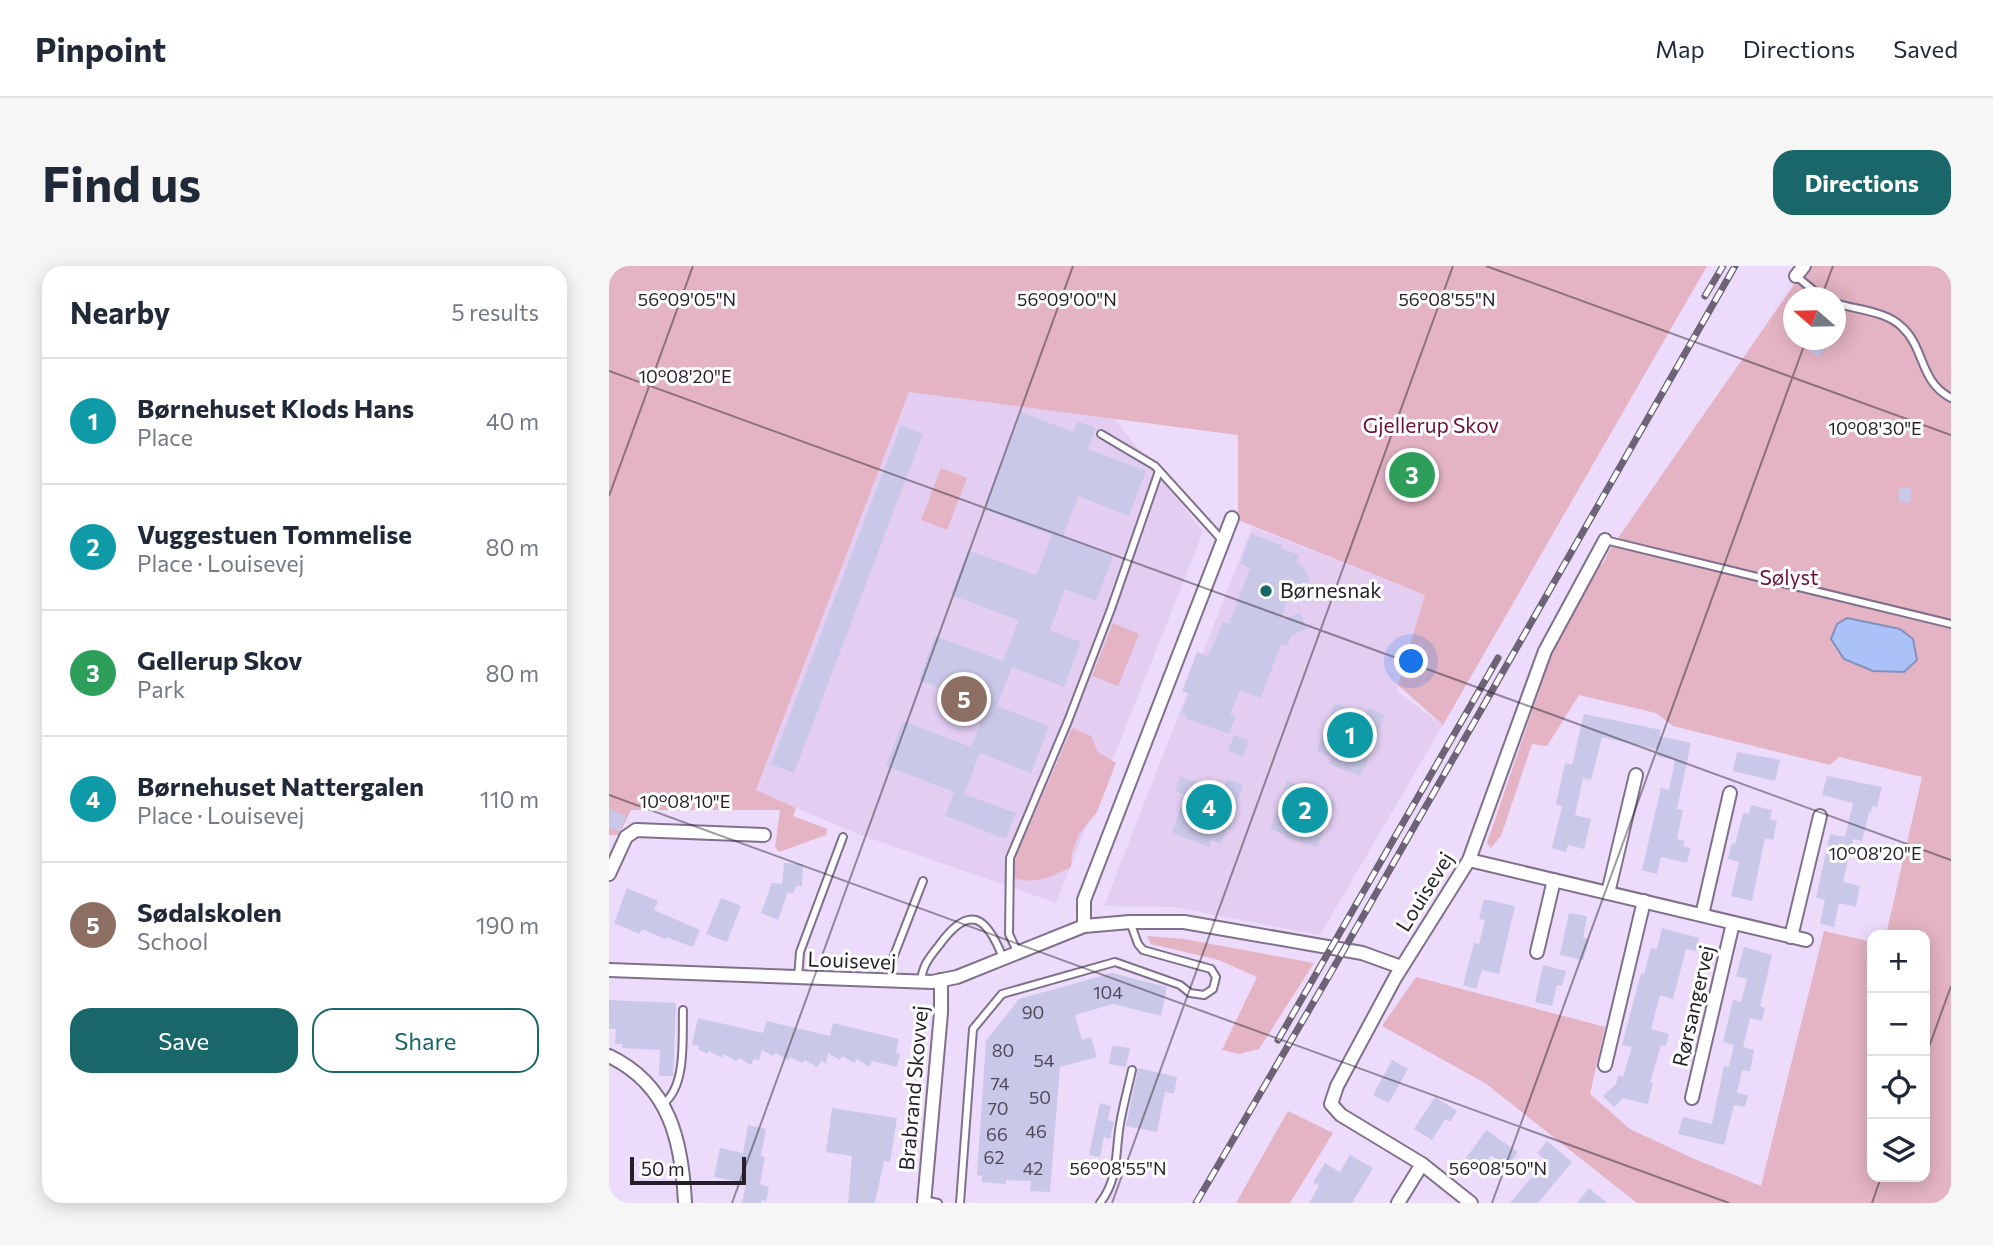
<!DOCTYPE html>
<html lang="en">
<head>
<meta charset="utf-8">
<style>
	body { margin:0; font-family:Commissioner,sans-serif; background:#f6f6f7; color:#1f2937 }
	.controls { position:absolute; right:21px; bottom:21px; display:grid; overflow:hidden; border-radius:14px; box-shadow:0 4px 18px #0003 }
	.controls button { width:63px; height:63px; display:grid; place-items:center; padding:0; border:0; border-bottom:2px solid #e0e1e3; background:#fff; color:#1f2937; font:35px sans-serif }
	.compass { position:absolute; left:1174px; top:21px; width:63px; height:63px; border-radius:50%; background:#fff; box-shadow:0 4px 18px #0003; rotate:290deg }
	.scale { position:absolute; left:21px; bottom:18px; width:116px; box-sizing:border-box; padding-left:7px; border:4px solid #261f2a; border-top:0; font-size:19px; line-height:24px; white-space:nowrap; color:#261f2a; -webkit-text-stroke:5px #fff; paint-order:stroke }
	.you { position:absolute; left:803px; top:396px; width:24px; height:24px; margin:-18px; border:5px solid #fff; border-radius:50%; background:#1a73e8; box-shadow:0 0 0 10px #1a73e833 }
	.badge { display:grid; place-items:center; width:46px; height:46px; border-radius:50%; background:#196769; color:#fff; font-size:23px; font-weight:700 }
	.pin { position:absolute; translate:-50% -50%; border:4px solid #fff; box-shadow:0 2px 7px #0006 }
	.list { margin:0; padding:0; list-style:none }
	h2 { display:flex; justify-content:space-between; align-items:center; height:91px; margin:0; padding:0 28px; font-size:30px }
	h2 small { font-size:23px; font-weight:400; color:#747a83 }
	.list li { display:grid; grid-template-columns:46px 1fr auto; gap:21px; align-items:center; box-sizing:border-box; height:126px; padding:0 28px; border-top:2px solid #e0e1e3 }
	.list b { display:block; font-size:26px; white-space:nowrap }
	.list p { margin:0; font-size:23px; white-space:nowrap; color:#747a83 }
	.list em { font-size:23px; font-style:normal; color:#747a83 }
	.actions { display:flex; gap:14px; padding:21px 28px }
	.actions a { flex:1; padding:16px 0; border:2px solid #196769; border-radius:21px; text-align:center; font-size:24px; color:#196769 }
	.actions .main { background:#196769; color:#fff }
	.icon { flex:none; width:38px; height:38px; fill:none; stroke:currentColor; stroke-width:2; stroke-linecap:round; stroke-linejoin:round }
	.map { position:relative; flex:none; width:1342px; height:937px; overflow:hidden; border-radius:21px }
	header { display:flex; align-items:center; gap:42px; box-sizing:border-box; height:98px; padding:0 35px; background:#fff; border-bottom:2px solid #e0e1e3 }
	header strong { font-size:33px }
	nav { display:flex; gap:38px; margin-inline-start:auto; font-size:24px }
	.intro { display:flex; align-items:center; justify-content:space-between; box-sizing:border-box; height:168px; padding:0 42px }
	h1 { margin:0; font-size:49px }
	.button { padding:18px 32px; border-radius:21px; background:#196769; color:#fff; font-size:24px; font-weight:700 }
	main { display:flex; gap:42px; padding:0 42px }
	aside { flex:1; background:#fff; border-radius:21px; box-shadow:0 4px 18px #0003 }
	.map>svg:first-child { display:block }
	.built { fill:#e3cef2 }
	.green { fill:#e4b3c4; fill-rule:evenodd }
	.water { fill:#aac2f7; stroke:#8291ba; stroke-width:2 }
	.building { fill:#cac8e8 }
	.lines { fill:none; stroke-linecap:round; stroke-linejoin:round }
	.service-casing { stroke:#7f708b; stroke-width:10 }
	.minor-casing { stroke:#7f708b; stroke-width:16 }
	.service { stroke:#fff; stroke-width:6 }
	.minor { stroke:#fff; stroke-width:12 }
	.rail-casing { stroke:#6e6376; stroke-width:7 }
	.rail { stroke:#fff; stroke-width:4.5; stroke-dasharray:13; stroke-linecap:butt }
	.ticks { fill:none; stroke:#261f2a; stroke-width:2; stroke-opacity:0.45 }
	.poi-dot { fill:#196769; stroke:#fff; stroke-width:2.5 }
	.labels { text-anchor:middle; stroke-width:6; stroke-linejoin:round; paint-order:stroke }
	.number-label { font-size:18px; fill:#4f495a }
	.park-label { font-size:21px; fill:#6b103e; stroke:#fff }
	.poi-label { font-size:21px; fill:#261f2a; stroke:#fff; text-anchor:start }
	.street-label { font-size:21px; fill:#261f2a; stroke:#fff }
	.ticks-label { font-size:18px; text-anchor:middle; fill:#261f2a; stroke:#fff; stroke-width:6; stroke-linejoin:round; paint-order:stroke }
</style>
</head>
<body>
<header>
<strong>Pinpoint</strong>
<nav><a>Map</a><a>Directions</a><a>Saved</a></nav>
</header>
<div class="intro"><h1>Find us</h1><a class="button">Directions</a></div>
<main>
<aside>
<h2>Nearby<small>5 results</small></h2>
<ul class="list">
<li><span class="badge" style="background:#0f9aa8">1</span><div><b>Børnehuset Klods Hans</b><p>Place</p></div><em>40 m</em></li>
<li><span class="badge" style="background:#0f9aa8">2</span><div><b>Vuggestuen Tommelise</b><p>Place · Louisevej</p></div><em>80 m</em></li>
<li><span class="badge" style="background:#2e9e5b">3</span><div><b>Gellerup Skov</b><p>Park</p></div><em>80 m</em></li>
<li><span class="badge" style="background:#0f9aa8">4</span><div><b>Børnehuset Nattergalen</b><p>Place · Louisevej</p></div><em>110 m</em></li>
<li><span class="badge" style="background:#8d6e63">5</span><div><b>Sødalskolen</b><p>School</p></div><em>190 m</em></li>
</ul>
<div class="actions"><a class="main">Save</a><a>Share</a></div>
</aside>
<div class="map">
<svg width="1342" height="937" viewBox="0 0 1342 937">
	<rect width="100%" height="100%" fill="#ecdbfa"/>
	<g class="built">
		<path d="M 300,126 L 504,151 L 594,266 L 447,637 L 249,568 L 147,525 Z"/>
		<path d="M 643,261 L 816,329 L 787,425 L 834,459 L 711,669 L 565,641 L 495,640 Z"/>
	</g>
	<g class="green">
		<path d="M 0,0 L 1098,0 L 834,459 L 789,419 L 816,329 L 629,254 L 629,169 L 300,126 L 147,524 L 187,542 L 184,550 L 218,563 L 217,569 L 170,586 L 166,581 L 171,544 L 22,544 L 10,569 L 0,569 Z"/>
		<path d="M 1198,0 L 1342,0 L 1342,937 L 1028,937 L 876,817 L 773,760 L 807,711 L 996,761 L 981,828 L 1021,863 L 1083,892 L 1152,920 L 1215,665 L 1263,676 L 1263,911 L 1316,911 L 1316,669 L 1277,669 L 1313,511 L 1230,491 L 1221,499 L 1064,460 L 1047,447 L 970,429 L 938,480 L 923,478 L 892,570 L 882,582 L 878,577 L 944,384 L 989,300 L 994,298 L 1000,285 ZM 1184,32 L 1226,32 L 1226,74 L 1184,74 Z"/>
		<path d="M 332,202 L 358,212 L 338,264 L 312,254 Z"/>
		<path d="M 504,357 L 530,368 L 509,420 L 483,410 Z"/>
		<path d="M 463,462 L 482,470 L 489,486 L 507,497 L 488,546 L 470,568 L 463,587 L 462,601 C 441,611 427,619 404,612 L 405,595 Z"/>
		<path d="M 538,670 L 575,673 L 705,697 L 650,783 L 630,788 L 613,784 L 648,711 L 610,694 L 542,678 Z"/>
		<path d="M 679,845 L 724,867 L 681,937 L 627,937 Z"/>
	</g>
	<path class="water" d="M 1238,352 L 1291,363 L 1304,373 L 1308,394 L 1295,406 L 1264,405 L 1235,393 L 1222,373 L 1228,358 Z"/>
	<g class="building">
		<path d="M 1204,74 L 1221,74 L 1210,91 L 1198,83 Z"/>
		<path d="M 412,146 L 464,166 L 468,155 L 487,162 L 479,183 L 537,205 L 520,250 L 469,230 L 454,271 L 504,290 L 487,335 L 456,323 L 441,364 L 472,376 L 455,421 L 403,401 L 388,440 L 440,460 L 422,507 L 371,487 L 355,528 L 407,547 L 397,573 L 336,550 L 345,526 L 277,500 L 294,455 L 362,481 L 378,440 L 310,414 L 326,370 L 394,395 L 410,354 L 342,329 L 359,284 L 427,309 L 443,269 L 375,243 Z"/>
		<path d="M 292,159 L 314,168 L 185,507 L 162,498 Z"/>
		<path d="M 1291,221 L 1303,223 L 1301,237 L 1289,235 Z"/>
		<path d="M 642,268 L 673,279 L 672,282 L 690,289 L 687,297 L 694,300 L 701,315 L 682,324 L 671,354 L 691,347 L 698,363 L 683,369 L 678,380 L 672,378 L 652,432 L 631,424 L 621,448 L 627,450 L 620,468 L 576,452 L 577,449 L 572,447 L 580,428 L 573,425 L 588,386 L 599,391 L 614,356 L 620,358 L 641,302 L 631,298 Z"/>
		<path d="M 726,437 L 757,449 L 759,442 L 776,449 L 756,502 L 754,501 L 751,510 L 720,498 L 723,490 L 708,484 Z"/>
		<path d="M 975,448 L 1052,464 L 1050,470 L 1082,477 L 1068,543 L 1074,544 L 1068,573 L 1076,575 L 1074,580 L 1082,582 L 1078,597 L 1052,591 L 1048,608 L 1033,604 L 1052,522 L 1060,524 L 1066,494 L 1047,490 L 1049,484 L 993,471 L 982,514 L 974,512 L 966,549 L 982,553 L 975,583 L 959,579 L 957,586 L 943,582 L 953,540 L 947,538 L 956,497 L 963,499 Z"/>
		<path d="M 625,469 L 640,475 L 634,491 L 619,485 Z"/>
		<path d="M 1128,486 L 1171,494 L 1166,515 L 1124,505 Z"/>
		<path d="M 1218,510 L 1273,521 L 1268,541 L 1263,540 L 1262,547 L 1260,546 L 1253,575 L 1244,573 L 1234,616 L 1251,620 L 1247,641 L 1230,637 L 1225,661 L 1211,658 L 1216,634 L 1207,632 L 1221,568 L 1236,571 L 1244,537 L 1213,529 Z"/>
		<path d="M 571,511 L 614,524 L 618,513 L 634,519 L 620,564 L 618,563 L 612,578 L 602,574 L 600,581 L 563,567 L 576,529 L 566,525 Z"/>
		<path d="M 678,515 L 697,522 L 699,516 L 713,521 L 710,528 L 726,534 L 725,536 L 727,537 L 708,581 L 675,571 L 676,569 L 661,563 Z"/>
		<path d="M 1142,539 L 1163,544 L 1161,553 L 1168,555 L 1164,574 L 1156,572 L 1143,635 L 1122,630 L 1130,596 L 1119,593 L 1123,577 L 1126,578 L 1134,547 L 1140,548 Z"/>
		<path d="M 0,543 L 17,550 L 11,565 L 0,562 Z"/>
		<path d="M 175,597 L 194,598 L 193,620 L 187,620 L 184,628 L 179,626 L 169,654 L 152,647 L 163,617 L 173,618 Z"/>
		<path d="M 18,622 L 49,635 L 45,644 L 91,664 L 84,681 L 57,671 L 56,673 L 33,663 L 30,668 L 5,657 Z"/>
		<path d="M 112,632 L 132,640 L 118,676 L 97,668 Z"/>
		<path d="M 875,633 L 906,640 L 890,708 L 873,704 L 867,723 L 854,719 L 865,677 L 870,678 L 876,654 L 870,653 Z"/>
		<path d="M 960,647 L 978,650 L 974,672 L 980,673 L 974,694 L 951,689 Z"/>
		<path d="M 1053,662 L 1090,672 L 1087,685 L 1077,683 L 1064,733 L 1051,729 L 1042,763 L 1060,768 L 1057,780 L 1052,779 L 1041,817 L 1044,817 L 1039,838 L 1014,832 L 1005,841 L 994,830 L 1007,818 L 1009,809 L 1014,811 L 1023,781 L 1013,779 L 1032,707 L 1035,708 L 1042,682 L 1048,683 Z"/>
		<path d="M 1135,681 L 1163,689 L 1151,740 L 1156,742 L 1153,755 L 1141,752 L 1134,781 L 1145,784 L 1141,805 L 1133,804 L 1128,827 L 1139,829 L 1136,841 L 1125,839 L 1115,879 L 1069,868 L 1074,851 L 1103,858 L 1115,800 L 1120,801 L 1125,779 L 1114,776 L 1124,734 L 1132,736 L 1138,713 L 1127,710 Z"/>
		<path d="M 934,699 L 957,705 L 953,720 L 948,719 L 943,740 L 926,736 Z"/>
		<path d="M 503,707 L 558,721 L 552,750 L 504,738 L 466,749 L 473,774 L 482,771 L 488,791 L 451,801 L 441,926 L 421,925 L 422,915 L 397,914 L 397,918 L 373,916 L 373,910 L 368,909 L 377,775 L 410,733 Z"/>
		<path d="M 0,734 L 67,737 L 64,810 L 50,810 L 51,784 L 13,782 L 13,778 L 6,778 L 7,763 L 0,763 Z"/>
		<path d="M 89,752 L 154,767 L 158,755 L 221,770 L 224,757 L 290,773 L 287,787 L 291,788 L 288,801 L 263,795 L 260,801 L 248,793 L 245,797 L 233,790 L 231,794 L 219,787 L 217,797 L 212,795 L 208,801 L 196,794 L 193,797 L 181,791 L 179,794 L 167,787 L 164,790 L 153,784 L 150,794 L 145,793 L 142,799 L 130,792 L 127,795 L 115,788 L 113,792 L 100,785 L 98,788 L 89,783 L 90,780 L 83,778 Z"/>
		<path d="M 503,780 L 521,782 L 517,801 L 500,798 Z"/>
		<path d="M 783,794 L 799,803 L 780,837 L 764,829 Z"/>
		<path d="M 529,802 L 568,811 L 565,828 L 556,826 L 548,866 L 517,860 Z"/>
		<path d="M 826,831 L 848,845 L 841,856 L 836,853 L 823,874 L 805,863 Z"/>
		<path d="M 491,837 L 502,840 L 499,854 L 505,856 L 501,873 L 495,871 L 491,891 L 480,889 Z"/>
		<path d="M 223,842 L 288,852 L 281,896 L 275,895 L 266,937 L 239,937 L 243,890 L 217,886 Z"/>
		<path d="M 139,859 L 157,863 L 152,890 L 156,891 L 151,918 L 160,921 L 157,935 L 153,934 L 152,937 L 133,937 L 137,917 L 105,911 L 111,882 L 134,887 Z"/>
		<path d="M 877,864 L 909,886 L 898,901 L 882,889 L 870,906 L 855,895 Z"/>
		<path d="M 938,875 L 963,896 L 929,937 L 901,937 L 937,894 L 928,887 Z"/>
		<path d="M 741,889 L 764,902 L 743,937 L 700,937 L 710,920 L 704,916 L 716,897 L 731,906 Z"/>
		<path d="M 980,922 L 998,937 L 968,937 Z"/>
	</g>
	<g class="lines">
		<defs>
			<g id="service">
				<path d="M 1187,10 L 1214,32"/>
				<path d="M 1226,37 C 1248,44 1277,45 1293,61 C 1316,82 1310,115 1342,132"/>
				<path d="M 492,168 L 546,200 L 613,274"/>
				<path d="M 996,274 L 1342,358"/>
				<path d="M 408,685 L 400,668 L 401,592 L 459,455 L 502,343 L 550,205"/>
				<path d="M 189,712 L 191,686 L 234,571"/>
				<path d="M 281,715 L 284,692 L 314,615"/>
				<path d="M 312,716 C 313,699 321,691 331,678 C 361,637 378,651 394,692"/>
				<path d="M 54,838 C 78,820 73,772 74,744"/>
				<path d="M 315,934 L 329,937"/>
				<path d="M 351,937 L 364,763 L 393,728 L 506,696 L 571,719 L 581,727 L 595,729 L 604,723 L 607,711 L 602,703 L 534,684 L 529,678 L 521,656"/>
				<path d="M 491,937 C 510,913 506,887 511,858 C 514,840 519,822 523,804"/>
			</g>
			<g id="minor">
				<path d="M 1187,10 L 1195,0"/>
				<path d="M 860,594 L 1197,674"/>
				<path d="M 0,608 L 17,571 L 27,564 L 155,569"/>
				<path d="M 999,627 L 1027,509"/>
				<path d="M 1093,649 L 1121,527"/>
				<path d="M 475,660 L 475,634 L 623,252"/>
				<path d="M 1182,671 L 1211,550"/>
				<path d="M 928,686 L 945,614"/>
				<path d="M 0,704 L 323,716 L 348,711 L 475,660 L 521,656 L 575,656 L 753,687 L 792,701"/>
				<path d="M 0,790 C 61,819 73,876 76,937"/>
				<path d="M 996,799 L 1035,635"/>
				<path d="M 1083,832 L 1124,657"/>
				<path d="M 315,937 L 332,747 L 332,714"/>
				<path d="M 789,937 L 813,898"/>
				<path d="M 862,937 L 813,898 L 732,849 L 722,838 L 728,820 L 786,712 L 860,594 L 936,385 L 996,274"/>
			</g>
		</defs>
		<use href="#service" class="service-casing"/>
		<use href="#minor" class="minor-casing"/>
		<use href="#service" class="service"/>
		<use href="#minor" class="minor"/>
		<defs>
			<g id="rail">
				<path d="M 1096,30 L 1114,0"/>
				<path d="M 669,774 L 889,392"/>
				<path d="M 587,937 L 721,708 L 1126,0"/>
			</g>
		</defs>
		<use href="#rail" class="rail-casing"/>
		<use href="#rail" class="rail"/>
	</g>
	<path class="ticks" d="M 877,0 L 1342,169M 1212,32 L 1224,0M 0,105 L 1342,594M 0,230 L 84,0M 0,529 L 1120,937M 1316,792 L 1342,720M 123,937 L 464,0M 503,937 L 844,0M 883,937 L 1197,74M 1263,937 L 1272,911"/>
	<circle class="poi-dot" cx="657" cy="325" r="7"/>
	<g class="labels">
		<g class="number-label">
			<text x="499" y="733">104</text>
			<text x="424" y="753">90</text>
			<text x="394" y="791">80</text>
			<text x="435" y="801">54</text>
			<text x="391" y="824">74</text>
			<text x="431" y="838">50</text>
			<text x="389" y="849">70</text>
			<text x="427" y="872">46</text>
			<text x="388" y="875">66</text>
			<text x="385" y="898">62</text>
			<text x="424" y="909">42</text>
		</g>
		<g class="park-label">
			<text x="822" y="167">Gjellerup Skov</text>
			<text x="1180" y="319">Sølyst</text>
		</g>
		<g class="poi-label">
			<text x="671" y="332">Børnesnak</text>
		</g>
		<g class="street-label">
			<text transform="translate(816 626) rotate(-58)" y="7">Louisevej</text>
			<text transform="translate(243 695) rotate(2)" y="7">Louisevej</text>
			<text transform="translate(1085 740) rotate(-77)" y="7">Rørsangervej</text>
			<text transform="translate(305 822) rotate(-85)" y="7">Brabrand Skovvej</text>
		</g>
	</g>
	<g class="ticks-label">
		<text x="78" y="40">56°09'05"N</text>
		<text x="458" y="40">56°09'00"N</text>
		<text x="838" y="40">56°08'55"N</text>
		<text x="76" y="117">10°08'20"E</text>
		<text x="1266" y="169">10°08'30"E</text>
		<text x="76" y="542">10°08'10"E</text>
		<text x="1266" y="594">10°08'20"E</text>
		<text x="509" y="909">56°08'55"N</text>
		<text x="889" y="909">56°08'50"N</text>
	</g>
</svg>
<div class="controls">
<button>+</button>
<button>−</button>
<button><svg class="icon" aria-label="locate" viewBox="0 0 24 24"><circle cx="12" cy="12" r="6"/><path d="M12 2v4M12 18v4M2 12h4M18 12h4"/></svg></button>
<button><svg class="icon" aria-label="layers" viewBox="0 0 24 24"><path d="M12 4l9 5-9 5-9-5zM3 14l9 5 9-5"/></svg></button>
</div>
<svg class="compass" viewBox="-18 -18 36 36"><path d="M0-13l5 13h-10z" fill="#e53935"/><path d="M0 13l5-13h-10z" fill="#747a83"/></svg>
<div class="scale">50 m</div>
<div class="you"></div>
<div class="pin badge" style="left:741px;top:469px;background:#0f9aa8">1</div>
<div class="pin badge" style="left:696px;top:544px;background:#0f9aa8">2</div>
<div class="pin badge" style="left:803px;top:209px;background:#2e9e5b">3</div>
<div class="pin badge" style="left:600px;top:541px;background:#0f9aa8">4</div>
<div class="pin badge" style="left:355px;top:433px;background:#8d6e63">5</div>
</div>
</main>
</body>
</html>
